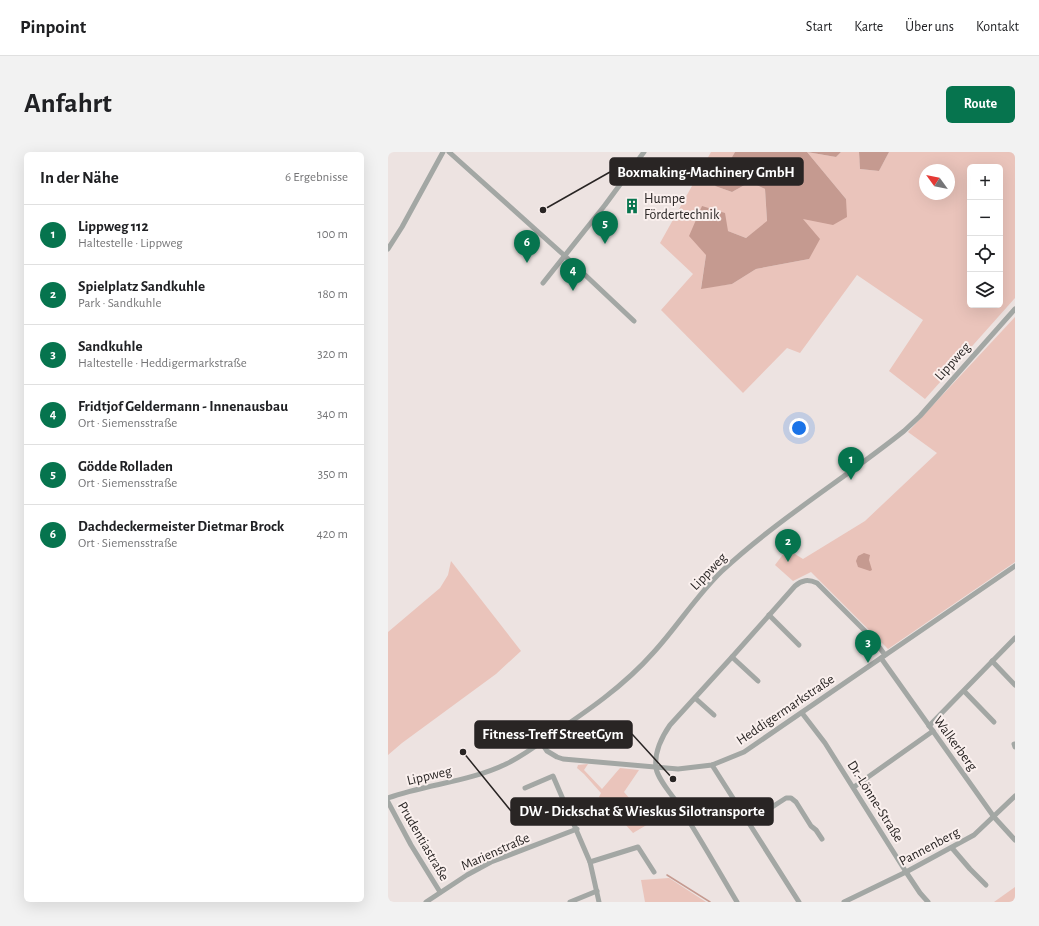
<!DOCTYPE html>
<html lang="de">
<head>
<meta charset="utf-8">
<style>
	body { margin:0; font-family:"Alegreya Sans",sans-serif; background:#f2f2f2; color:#202124 }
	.controls { position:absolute; right:12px; top:12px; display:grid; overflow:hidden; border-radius:6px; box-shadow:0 4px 16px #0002 }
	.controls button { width:36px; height:36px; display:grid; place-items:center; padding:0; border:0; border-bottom:1px solid #e0e0e0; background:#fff; color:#202124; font:20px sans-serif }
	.compass { position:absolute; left:531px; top:12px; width:36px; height:36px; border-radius:50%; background:#fff; box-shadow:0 4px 16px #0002; rotate:303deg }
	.you { position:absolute; left:411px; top:276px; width:14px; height:14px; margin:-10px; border:3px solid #fff; border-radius:50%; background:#1a73e8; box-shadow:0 0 0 6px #1a73e833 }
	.badge { display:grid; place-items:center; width:26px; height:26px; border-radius:50%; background:#06744e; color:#fff; font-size:13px; font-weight:700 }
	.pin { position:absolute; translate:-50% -33px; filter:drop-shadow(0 1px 2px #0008) }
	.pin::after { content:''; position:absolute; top:21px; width:14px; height:12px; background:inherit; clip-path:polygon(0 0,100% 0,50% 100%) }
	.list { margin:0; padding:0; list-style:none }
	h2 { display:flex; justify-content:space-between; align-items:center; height:52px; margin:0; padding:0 16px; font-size:17px }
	h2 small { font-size:13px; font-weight:400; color:#757577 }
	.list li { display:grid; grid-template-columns:26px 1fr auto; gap:12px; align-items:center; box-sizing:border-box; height:60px; padding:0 16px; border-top:1px solid #e0e0e0 }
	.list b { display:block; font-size:15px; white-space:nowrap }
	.list p { margin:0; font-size:13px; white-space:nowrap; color:#757577 }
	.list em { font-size:13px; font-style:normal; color:#757577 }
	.icon { flex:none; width:22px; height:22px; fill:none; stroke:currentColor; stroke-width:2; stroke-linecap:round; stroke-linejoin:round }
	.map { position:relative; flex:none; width:627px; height:750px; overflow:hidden; border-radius:6px }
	header { display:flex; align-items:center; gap:24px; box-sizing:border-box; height:56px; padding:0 20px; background:#fff; border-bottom:1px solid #e0e0e0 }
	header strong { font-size:19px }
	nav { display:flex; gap:22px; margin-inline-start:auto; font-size:14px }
	.intro { display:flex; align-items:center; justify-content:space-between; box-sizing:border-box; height:96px; padding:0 24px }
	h1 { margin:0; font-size:28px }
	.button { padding:10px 18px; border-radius:6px; background:#06744e; color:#fff; font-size:14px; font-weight:700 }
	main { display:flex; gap:24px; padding:0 24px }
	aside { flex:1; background:#fff; border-radius:6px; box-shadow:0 4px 16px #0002 }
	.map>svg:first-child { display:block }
	.green { fill:#eac4bb; fill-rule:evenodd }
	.water { fill:#c59a90 }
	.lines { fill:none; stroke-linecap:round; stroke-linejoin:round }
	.stream { stroke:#c59a90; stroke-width:1.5 }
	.minor { stroke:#a3a7a4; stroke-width:5 }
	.labels { text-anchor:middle; stroke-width:4; stroke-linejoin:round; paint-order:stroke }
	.poi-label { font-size:14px; fill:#292524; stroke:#faf0ee; text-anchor:start }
	.street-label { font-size:14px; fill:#292524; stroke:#faf0ee }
	.leader { fill:none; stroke:#292524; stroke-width:1.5 }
	.callout-dot { fill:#292524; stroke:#faf0ee; stroke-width:1.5 }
	.callout { fill:#292524; stroke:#292524; stroke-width:1.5 }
	.callout-label { font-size:15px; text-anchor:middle; font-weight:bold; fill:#fff }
</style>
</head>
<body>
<header>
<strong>Pinpoint</strong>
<nav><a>Start</a><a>Karte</a><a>Über uns</a><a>Kontakt</a></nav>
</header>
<div class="intro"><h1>Anfahrt</h1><a class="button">Route</a></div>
<main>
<aside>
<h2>In der Nähe<small>6 Ergebnisse</small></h2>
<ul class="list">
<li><span class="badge">1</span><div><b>Lippweg 112</b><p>Haltestelle · Lippweg</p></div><em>100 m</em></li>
<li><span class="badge">2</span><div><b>Spielplatz Sandkuhle</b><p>Park · Sandkuhle</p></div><em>180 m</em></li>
<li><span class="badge">3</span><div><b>Sandkuhle</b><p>Haltestelle · Heddigermarkstraße</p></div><em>320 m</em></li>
<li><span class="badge">4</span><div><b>Fridtjof Geldermann - Innenausbau</b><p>Ort · Siemensstraße</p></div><em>340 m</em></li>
<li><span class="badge">5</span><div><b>Gödde Rolladen</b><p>Ort · Siemensstraße</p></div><em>350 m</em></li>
<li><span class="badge">6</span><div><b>Dachdeckermeister Dietmar Brock</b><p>Ort · Siemensstraße</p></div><em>420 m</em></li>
</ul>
</aside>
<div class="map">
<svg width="627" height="750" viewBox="0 0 627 750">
	<rect width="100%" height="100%" fill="#ede3e1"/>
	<g class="green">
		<path d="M 323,0 L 347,0 L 327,34 L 344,40 L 362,30 L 377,37 L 379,70 L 358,86 L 340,79 L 318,103 L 313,136 L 344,132 L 368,117 L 421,107 L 414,67 L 458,47 L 419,0 L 448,5 L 453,0 L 471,0 L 472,17 L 491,19 L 501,0 L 627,0 L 627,146 L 537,247 L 501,219 L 535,168 L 469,123 L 412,201 L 399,196 L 355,241 L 273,158 L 305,122 L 272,91 ZM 582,15 L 612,15 L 612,153 L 582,153 ZM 537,18 L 561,18 L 561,42 L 537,42 Z"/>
		<path d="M 627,165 L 627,410 L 500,497 L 423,420 L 405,429 L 387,413 L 399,397 L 415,407 L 477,369 L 549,301 L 520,280 Z"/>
		<path d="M 63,409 L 133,499 L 108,522 L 14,591 L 0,603 L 0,480 L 52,436 L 60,423 Z"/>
		<path d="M 200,612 L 196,618 L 214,637 L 232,616 L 251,618 L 236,640 L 262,671 L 245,681 L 237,672 L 227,651 L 226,650 L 221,655 L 211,645 L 213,641 L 196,622 L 189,616 L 190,613 Z"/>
		<path d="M 281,726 L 318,750 L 257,750 L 253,728 Z"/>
		<path d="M 627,735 L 627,750 L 606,750 Z"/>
	</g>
	<g class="water">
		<path d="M 347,0 L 453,0 L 448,5 L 419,0 L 458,47 L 459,65 L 445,73 L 415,67 L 432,87 L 421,107 L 368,117 L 344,132 L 313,137 L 318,103 L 301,84 L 314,54 L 337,61 L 340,79 L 358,86 L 379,69 L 377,37 L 362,30 L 344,40 L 327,34 Z"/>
		<path d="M 471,0 L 501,0 L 491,19 L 472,17 Z"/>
		<path d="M 476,401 L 482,403 L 481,408 L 484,418 L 482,419 L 470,415 L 468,409 L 470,404 Z"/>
	</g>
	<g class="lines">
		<path class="stream" d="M 279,723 L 322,750"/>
		<g class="minor">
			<path d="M 61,0 L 177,104 L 246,169"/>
			<path d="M 0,97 L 14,75 L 55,0"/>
			<path d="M 155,131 L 217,53 L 256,0"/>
			<path d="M 381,463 L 411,493"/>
			<path d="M 344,505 L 370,529"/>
			<path d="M 493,506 L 606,665 L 627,688"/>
			<path d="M 604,509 L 627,533"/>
			<path d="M 576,539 L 606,570"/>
			<path d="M 307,546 L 326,563"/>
			<path d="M 414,561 L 437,591 L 518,720 L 532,741 L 540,750"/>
			<path d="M 541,574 L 627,486"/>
			<path d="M 153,590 L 159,599 L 169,605 L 175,607 L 290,617 L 324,613 L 356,600 L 627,414"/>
			<path d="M 626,592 L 627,595"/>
			<path d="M 324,613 L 411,750"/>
			<path d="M 466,635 L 545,579"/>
			<path d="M 137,636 L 165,624 L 202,710 L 211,750"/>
			<path d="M 0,646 C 39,632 81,630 118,612 C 133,605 148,594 162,584 C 198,560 236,534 265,501 C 289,475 308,444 334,419 C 390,367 456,327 516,279 L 532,264 L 627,157"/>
			<path d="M 0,650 L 23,693 L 52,740"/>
			<path d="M 361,670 L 398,646 L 403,646 L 408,650 L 423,674 L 428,678 L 434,687"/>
			<path d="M 564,696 L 582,717 L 598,733"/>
			<path d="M 202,710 L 250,695 L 266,720"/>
			<path d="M 38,750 L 79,723 L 103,710 L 189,677"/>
			<path d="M 182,750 L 209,739"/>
			<path d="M 349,750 C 330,718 312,686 292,655 C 285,644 270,628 268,616 C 266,600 273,586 282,573 L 344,505 L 407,434 C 414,428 420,427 429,431 L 486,488 L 497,503"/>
			<path d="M 456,750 L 518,720 L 586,683 L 627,644"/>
		</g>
	</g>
	<defs>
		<symbol id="building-bare" viewBox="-9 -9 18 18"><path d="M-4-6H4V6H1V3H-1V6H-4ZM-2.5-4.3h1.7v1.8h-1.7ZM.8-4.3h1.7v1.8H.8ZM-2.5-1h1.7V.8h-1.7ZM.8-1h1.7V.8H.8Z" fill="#06744e" stroke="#faf0ee" stroke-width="2.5" paint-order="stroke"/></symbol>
	</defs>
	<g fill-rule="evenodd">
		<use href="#building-bare" x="233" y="43" width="22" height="22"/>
	</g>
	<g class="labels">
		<g class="poi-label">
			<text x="256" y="51">Humpe<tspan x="256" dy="16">Fördertechnik</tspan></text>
		</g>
		<g class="street-label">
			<text transform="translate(564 209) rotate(-48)" y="5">Lippweg</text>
			<text transform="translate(320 419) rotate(-46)" y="5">Lippweg</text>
			<text transform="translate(397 557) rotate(-34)" y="5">Heddigermarkstraße</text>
			<text transform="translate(568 591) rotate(54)" y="5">Walkerberg</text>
			<text transform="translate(41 623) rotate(-13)" y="5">Lippweg</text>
			<text transform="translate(488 649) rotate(58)" y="5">Dr.-Lönne-Straße</text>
			<text transform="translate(36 689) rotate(60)" y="5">Prudentiastraße</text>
			<text transform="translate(541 694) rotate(-28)" y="5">Pannenberg</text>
			<text transform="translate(107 699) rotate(-24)" y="5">Marienstraße</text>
		</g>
	</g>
	<path class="leader" d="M155 58L222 20M285 627L244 582M75 600L123 659"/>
	<g class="callout-dot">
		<circle cx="155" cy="58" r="4"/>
		<circle cx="285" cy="627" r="4"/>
		<circle cx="75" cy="600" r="4"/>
	</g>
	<g class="callout">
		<rect x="222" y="6" width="193" height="27" rx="4"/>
		<rect x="87" y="569" width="157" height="27" rx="4"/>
		<rect x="123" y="646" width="262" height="27" rx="4"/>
	</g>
	<g class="callout-label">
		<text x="318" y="25">Boxmaking-Machinery GmbH</text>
		<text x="165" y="587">Fitness-Treff StreetGym</text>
		<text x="254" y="664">DW - Dickschat &amp; Wieskus Silotransporte</text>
	</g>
</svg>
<div class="controls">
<button>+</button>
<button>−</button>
<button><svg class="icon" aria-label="locate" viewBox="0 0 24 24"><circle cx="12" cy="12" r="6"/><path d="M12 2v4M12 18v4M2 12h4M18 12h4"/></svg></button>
<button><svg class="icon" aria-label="layers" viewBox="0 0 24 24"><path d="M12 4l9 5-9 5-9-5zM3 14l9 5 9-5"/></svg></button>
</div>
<svg class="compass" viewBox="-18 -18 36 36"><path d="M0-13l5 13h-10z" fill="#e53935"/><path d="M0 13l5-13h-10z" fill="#757577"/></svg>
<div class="you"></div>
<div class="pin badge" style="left:463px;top:328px">1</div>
<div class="pin badge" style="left:400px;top:410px">2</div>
<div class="pin badge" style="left:480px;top:511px">3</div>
<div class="pin badge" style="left:185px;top:139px">4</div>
<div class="pin badge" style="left:217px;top:92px">5</div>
<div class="pin badge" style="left:139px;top:111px">6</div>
</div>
</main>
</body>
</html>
